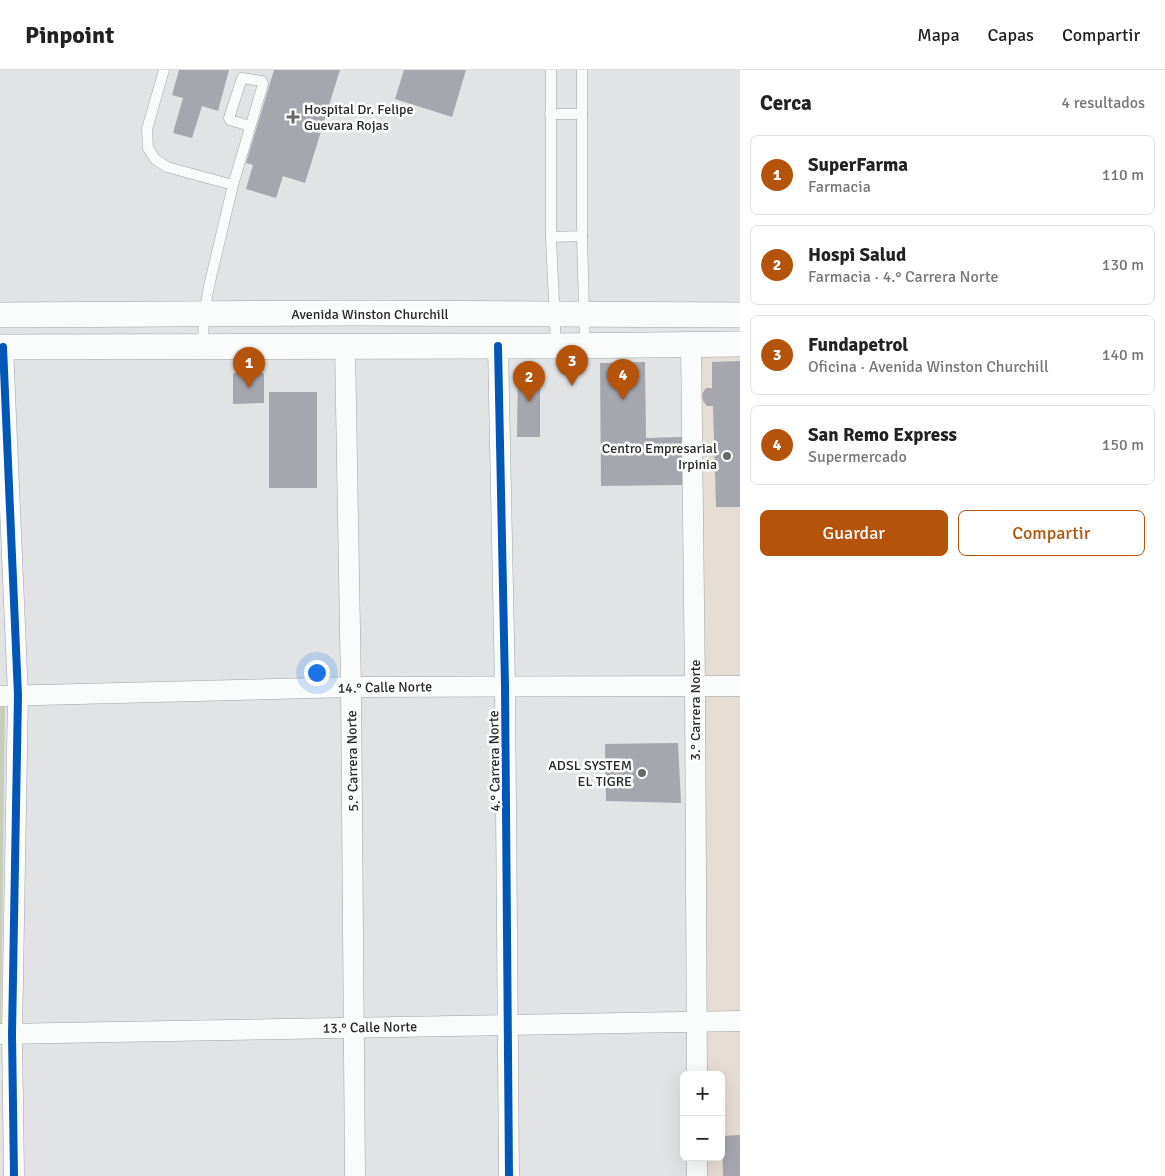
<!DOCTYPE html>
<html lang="es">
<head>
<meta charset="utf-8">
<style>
	body { margin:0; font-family:Signika,sans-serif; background:#f2f2f2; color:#222 }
	.controls { position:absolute; right:15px; bottom:15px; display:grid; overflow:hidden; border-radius:8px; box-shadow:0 5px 20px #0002 }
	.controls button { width:45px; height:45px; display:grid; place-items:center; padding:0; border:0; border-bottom:1px solid #e0e0e0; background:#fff; color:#222; font:25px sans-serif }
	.you { position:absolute; left:316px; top:602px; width:18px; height:18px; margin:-12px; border:4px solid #fff; border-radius:50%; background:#1a73e8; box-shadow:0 0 0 8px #1a73e833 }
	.badge { display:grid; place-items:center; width:32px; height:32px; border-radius:50%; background:#b45309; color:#fff; font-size:16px; font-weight:700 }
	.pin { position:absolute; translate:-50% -41px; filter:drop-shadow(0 1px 2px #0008) }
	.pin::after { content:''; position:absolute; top:26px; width:18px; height:15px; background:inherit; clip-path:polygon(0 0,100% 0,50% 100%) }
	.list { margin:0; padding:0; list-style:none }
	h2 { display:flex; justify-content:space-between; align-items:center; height:65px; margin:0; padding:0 20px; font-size:21px }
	h2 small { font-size:16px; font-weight:400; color:#767676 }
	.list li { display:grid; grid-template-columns:32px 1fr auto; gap:15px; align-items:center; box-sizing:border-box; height:80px; margin:0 10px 10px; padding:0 10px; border:1px solid #e0e0e0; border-radius:8px }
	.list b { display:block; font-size:19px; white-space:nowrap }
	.list p { margin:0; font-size:16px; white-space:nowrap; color:#767676 }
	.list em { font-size:16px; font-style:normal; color:#767676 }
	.actions { display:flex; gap:10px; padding:15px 20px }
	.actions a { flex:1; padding:11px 0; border:1px solid #b45309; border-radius:8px; text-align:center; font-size:18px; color:#b45309 }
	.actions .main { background:#b45309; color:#fff }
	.map { position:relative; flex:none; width:740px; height:1106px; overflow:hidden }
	header { display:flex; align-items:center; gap:30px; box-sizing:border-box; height:70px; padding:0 25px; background:#fff; border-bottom:1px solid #e0e0e0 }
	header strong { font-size:24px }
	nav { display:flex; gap:28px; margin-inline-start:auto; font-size:18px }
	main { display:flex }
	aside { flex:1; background:#fff }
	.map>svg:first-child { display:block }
	.commercial { fill:#e5dcd3 }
	.green { fill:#c8ccba }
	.building { fill:#a6a6af }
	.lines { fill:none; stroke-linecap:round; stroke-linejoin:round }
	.service-casing { stroke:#a1a2a3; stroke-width:11 }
	.minor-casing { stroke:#a1a2a3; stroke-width:21 }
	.tertiary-casing { stroke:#a1a2a3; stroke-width:26 }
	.service { stroke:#fafbfb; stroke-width:10 }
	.minor { stroke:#fafbfb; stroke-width:20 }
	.tertiary { stroke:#fafbfb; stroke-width:25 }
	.cycleway-casing { stroke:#fff; stroke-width:11 }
	.cycleway { stroke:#0057b8; stroke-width:8 }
	.poi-dot { fill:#68696b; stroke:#fff; stroke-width:2 }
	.labels { text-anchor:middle; stroke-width:5; stroke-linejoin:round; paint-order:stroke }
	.poi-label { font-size:14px; fill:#272829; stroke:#fff; text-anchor:end }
	.street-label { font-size:14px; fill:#272829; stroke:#fff }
</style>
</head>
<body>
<header>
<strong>Pinpoint</strong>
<nav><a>Mapa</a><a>Capas</a><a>Compartir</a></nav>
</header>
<main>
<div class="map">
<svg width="740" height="1106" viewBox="0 0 740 1106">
	<rect width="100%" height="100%" fill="#e1e3e5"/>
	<path class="commercial" d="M 694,263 L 740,263 L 740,1106 L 703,1106 L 702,1087 L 721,1087 L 721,1005 L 702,1005 Z"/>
	<path class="green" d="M 0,637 L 5,637 L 1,955 L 0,955 Z"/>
	<g class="building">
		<path d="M 179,0 L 229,0 L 218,41 L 202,36 L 192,68 L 173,63 L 183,28 L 172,25 Z"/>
		<path d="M 274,0 L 340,0 L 305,113 L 283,106 L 276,128 L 246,119 L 253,95 L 246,93 Z"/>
		<path d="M 404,0 L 466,0 L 452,47 L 395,29 Z"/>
		<path d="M 740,291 L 740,437 L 716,437 L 713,336 L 707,336 L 703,331 L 702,324 L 706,318 L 712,318 L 712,292 Z"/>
		<path d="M 645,292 L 646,368 L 682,367 L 683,415 L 601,416 L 600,293 Z"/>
		<path d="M 540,297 L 540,367 L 517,367 L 518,298 Z"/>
		<path d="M 233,303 L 264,303 L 264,333 L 233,334 Z"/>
		<rect x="269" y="322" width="48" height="96"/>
		<path d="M 678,673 L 681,733 L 606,731 L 605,674 Z"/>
		<path d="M 740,1065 L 740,1106 L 723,1106 L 722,1066 Z"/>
	</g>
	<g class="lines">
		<defs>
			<g id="service">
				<path d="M 164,0 L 147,59 L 148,78 L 155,89 L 167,97 L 233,115"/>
				<path d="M 551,0 L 551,167 L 556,276"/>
				<path d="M 582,0 L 582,166 L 585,276"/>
				<path d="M 550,44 L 582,44"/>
				<path d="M 551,167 L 582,166"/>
				<path d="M 203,276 L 204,244 L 209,216 L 233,115 L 263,14 L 262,11 L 242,8 L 229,48 L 230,50 L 250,56"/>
			</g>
			<g id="minor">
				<path d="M 691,275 L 695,616 L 697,1005"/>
				<path d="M 498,276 L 505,616 L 509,1106"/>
				<path d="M 3,277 L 18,625 L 12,964 L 14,1106"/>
				<path d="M 345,277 L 351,617 L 355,1106"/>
				<path d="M 0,626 L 351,617 L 740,616"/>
				<path d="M 0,964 L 740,951"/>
				<path d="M 697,1106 L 697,1087"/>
			</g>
			<g id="tertiary">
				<path d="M 0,245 L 354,243 L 740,245"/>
				<path d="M 0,277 L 556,276 L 740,274"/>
			</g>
		</defs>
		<use href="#service" class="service-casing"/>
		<use href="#minor" class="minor-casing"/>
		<use href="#tertiary" class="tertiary-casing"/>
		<use href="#service" class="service"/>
		<use href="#minor" class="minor"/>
		<use href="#tertiary" class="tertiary"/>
		<defs>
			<g id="cycleway">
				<path d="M 498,276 L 505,616 L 509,1106"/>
				<path d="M 3,277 L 18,625 L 12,964 L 14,1106"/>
			</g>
		</defs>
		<use href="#cycleway" class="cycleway-casing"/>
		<use href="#cycleway" class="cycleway"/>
	</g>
	<g class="poi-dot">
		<path d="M290.5 39.5h5v5h5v5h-5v5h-5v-5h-5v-5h5z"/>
		<circle cx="727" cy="386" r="5"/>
		<circle cx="642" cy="703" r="5"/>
	</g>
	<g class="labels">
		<g class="poi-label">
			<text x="304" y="44" text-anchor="start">Hospital Dr. Felipe<tspan x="304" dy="16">Guevara Rojas</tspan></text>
			<text x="717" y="383">Centro Empresarial<tspan x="717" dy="16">Irpinia</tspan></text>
			<text x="632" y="700">ADSL SYSTEM<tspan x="632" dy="16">EL TIGRE</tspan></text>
		</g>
		<g class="street-label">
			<text x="370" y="249">Avenida Winston Churchill</text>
			<text transform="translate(385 617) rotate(-1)" y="5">14.° Calle Norte</text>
			<text transform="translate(695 640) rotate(-90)" y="5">3.° Carrera Norte</text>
			<text transform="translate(352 691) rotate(-91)" y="5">5.° Carrera Norte</text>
			<text transform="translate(494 691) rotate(-91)" y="5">4.° Carrera Norte</text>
			<text transform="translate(370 957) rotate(-1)" y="5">13.° Calle Norte</text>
		</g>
	</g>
</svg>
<div class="controls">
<button>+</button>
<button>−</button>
</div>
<div class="you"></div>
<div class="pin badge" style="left:249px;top:318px">1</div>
<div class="pin badge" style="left:529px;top:332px">2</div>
<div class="pin badge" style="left:572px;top:316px">3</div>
<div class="pin badge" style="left:623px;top:330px">4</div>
</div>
<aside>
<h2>Cerca<small>4 resultados</small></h2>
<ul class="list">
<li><span class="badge">1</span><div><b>SuperFarma</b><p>Farmacia</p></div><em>110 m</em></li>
<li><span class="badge">2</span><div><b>Hospi Salud</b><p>Farmacia · 4.° Carrera Norte</p></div><em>130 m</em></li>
<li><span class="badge">3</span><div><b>Fundapetrol</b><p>Oficina · Avenida Winston Churchill</p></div><em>140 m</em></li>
<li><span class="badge">4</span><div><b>San Remo Express</b><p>Supermercado</p></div><em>150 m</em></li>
</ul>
<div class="actions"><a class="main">Guardar</a><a>Compartir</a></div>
</aside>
</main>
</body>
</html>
